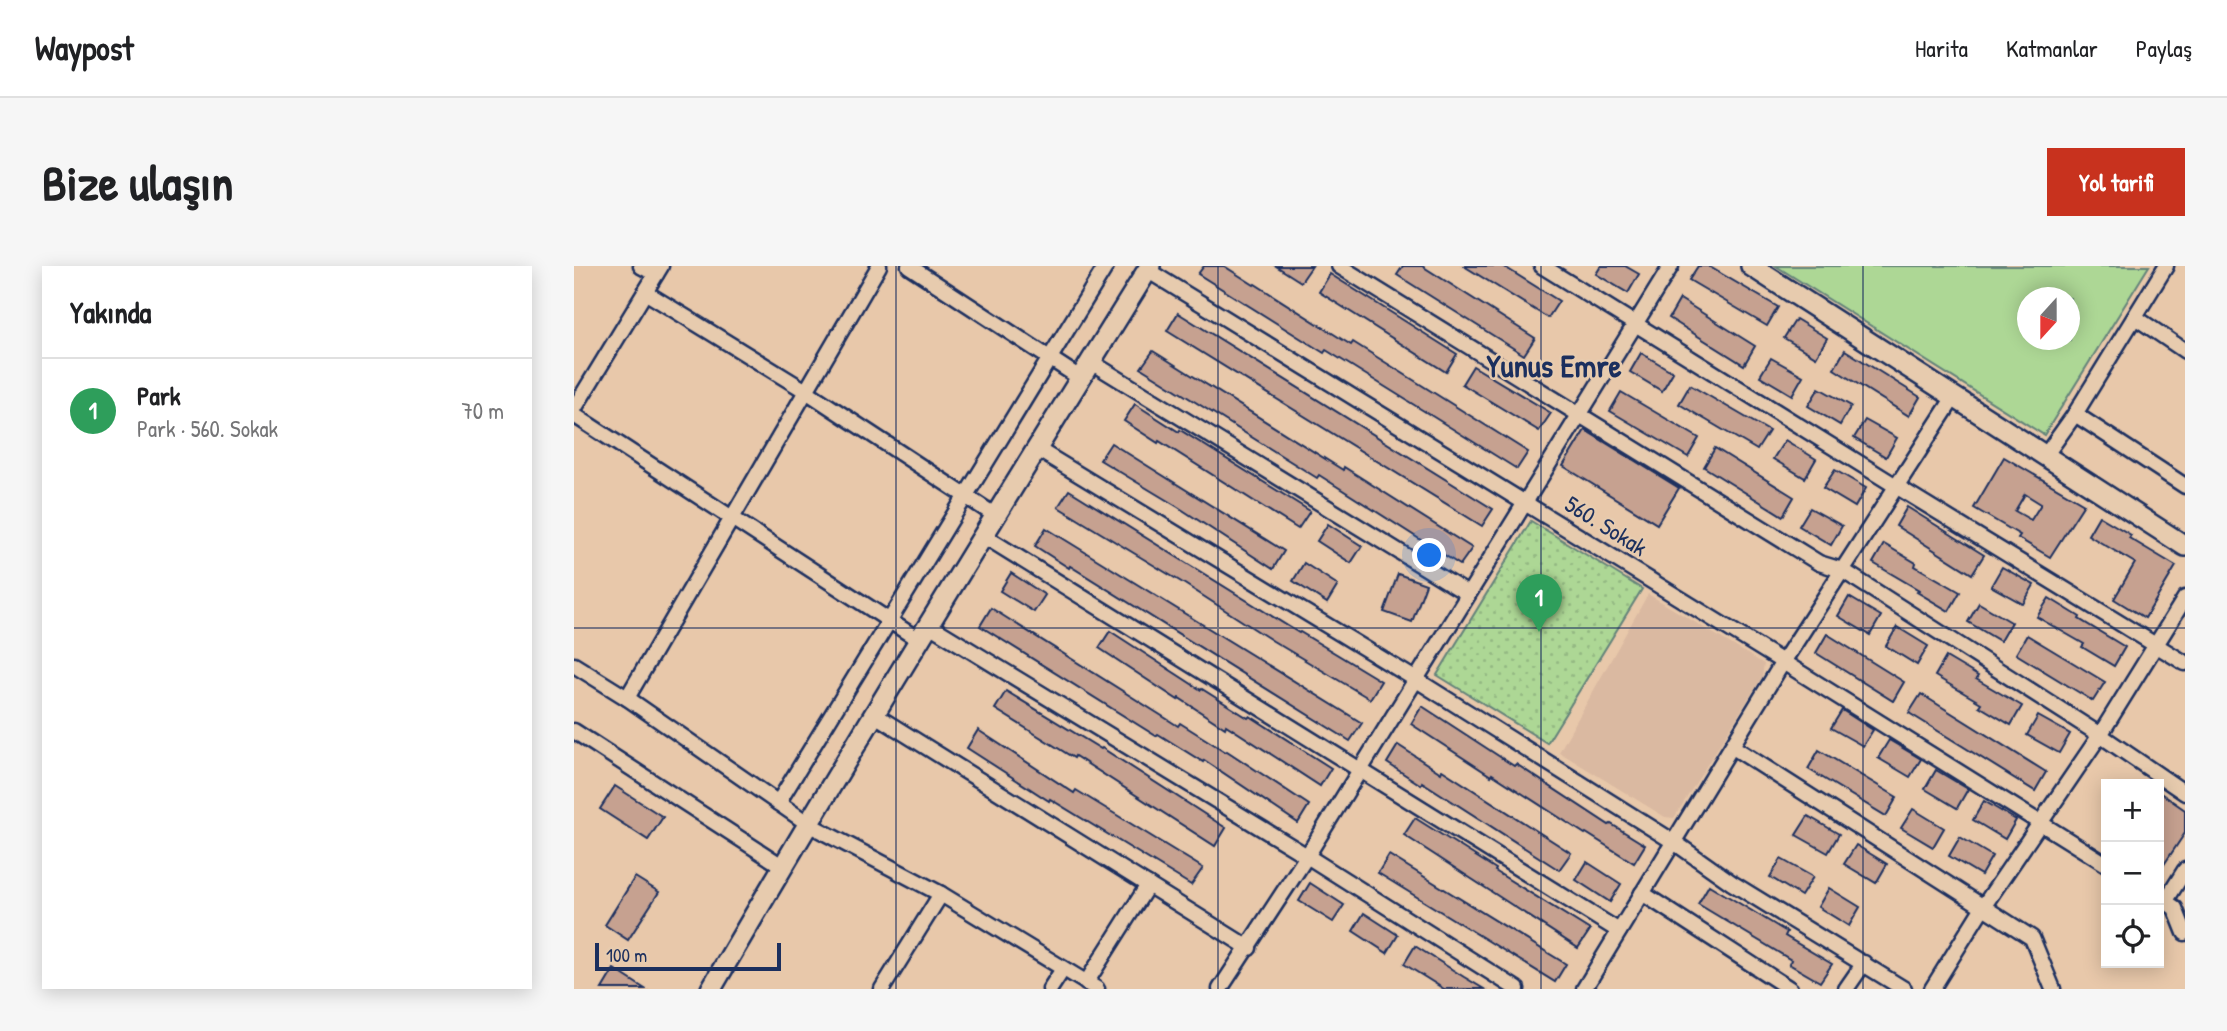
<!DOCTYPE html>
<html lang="tr">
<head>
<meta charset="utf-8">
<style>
	body { margin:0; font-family:"Patrick Hand",sans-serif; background:#f6f6f6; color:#202124 }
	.controls { position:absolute; right:21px; bottom:21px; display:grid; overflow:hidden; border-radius:0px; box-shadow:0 4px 18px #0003 }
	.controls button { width:63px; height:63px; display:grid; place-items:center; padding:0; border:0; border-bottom:2px solid #e0e0e0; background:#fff; color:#202124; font:35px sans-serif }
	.compass { position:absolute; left:1443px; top:21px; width:63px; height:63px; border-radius:50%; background:#fff; box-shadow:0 4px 18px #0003; rotate:201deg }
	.scale { position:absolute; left:21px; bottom:18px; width:186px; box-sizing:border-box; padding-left:7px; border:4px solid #1b2f5e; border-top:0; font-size:19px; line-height:24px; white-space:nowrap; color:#1b2f5e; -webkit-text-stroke:5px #e7cbae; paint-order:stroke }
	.you { position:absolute; left:856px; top:290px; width:24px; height:24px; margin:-18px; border:5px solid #fff; border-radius:50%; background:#1a73e8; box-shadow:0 0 0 10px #1a73e833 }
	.badge { display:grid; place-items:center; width:46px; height:46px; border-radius:50%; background:#c8321e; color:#fff; font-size:23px; font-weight:700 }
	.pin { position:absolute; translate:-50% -58px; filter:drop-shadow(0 2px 4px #0008) }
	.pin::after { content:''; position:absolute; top:37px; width:24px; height:21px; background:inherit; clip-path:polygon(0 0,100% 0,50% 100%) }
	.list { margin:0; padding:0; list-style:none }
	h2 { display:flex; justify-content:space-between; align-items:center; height:91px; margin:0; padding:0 28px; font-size:30px }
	h2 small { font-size:23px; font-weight:400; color:#757577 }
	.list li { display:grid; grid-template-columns:46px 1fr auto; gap:21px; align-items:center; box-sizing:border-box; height:105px; padding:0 28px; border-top:2px solid #e0e0e0 }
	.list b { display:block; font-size:26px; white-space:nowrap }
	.list p { margin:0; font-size:23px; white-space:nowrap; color:#757577 }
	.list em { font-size:23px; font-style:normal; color:#757577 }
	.icon { flex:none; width:38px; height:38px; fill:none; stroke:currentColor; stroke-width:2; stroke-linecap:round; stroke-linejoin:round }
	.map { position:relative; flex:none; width:1611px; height:723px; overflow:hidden; border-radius:0px }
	header { display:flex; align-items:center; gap:42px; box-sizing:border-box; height:98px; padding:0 35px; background:#fff; border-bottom:2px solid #e0e0e0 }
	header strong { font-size:33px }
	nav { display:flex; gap:38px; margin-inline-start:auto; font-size:24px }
	.intro { display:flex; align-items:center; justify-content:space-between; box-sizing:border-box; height:168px; padding:0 42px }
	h1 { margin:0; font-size:49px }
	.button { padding:18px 32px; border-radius:0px; background:#c8321e; color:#fff; font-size:24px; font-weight:700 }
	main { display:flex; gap:42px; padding:0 42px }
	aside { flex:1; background:#fff; border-radius:0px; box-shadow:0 4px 18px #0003 }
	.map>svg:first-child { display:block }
	.built { fill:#dab9a1 }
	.grass { fill:#add795; stroke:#64837a; stroke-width:2; fill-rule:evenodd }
	.park { fill:url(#park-dots); stroke:#64837a; stroke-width:2 }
	.building { fill:#c6a190; stroke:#1b2f5e; stroke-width:2; fill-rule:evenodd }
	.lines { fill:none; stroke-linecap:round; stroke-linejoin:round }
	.street-casing { stroke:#1b2f5e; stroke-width:19 }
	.secondary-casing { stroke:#1b2f5e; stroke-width:24 }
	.street { stroke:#e7cbae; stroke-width:14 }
	.secondary { stroke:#e7cbae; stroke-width:19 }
	.grid { fill:none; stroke:#1b2f5e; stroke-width:2; stroke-opacity:0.55 }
	.labels { text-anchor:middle; stroke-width:5; stroke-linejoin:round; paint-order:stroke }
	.street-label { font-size:24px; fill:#1b2f5e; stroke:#e7cbae }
	.district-label { font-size:32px; font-weight:bold; fill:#1b2f5e; stroke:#e7cbae }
</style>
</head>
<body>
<header>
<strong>Waypost</strong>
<nav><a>Harita</a><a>Katmanlar</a><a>Paylaş</a></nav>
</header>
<div class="intro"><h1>Bize ulaşın</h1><a class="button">Yol tarifi</a></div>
<main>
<aside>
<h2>Yakında<small></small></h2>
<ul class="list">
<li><span class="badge" style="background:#2e9e5b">1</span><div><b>Park</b><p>Park · 560. Sokak</p></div><em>70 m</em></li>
</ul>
</aside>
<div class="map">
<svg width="1611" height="723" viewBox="0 0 1611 723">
	<defs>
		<pattern id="park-dots" width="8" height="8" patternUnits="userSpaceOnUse" patternTransform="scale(1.75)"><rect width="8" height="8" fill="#add795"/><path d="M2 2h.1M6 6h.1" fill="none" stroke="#94b983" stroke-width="1.8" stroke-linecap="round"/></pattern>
	</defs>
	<rect width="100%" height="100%" fill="#e8c8aa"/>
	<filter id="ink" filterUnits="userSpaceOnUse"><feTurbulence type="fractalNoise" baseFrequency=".0143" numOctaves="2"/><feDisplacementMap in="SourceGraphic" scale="14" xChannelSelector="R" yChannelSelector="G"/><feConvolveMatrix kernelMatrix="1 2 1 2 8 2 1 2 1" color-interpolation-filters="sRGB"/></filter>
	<g filter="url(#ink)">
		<path class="built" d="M 1074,328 L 1190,398 L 1188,411 L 1100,552 L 1091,551 L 985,486 Z"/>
		<path class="grass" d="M 1202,0 L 1575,0 L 1470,169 ZM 1454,32 L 1496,32 L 1496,74 L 1454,74 Z"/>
		<path class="park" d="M 957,255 L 1068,323 L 973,477 L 863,409 Z"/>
		<g class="building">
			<path d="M 630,0 L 650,0 L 680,19 L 681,18 L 777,79 L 779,76 L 954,186 L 943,203 L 752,84 L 750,87 L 624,8 Z"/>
			<path d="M 702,0 L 738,0 L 727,16 Z"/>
			<path d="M 829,0 L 848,0 L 961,72 L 950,89 L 823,9 Z"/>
			<path d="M 890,0 L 929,0 L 985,35 L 974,52 Z"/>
			<path d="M 1027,0 L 1051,0 L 1065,8 L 1054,27 L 1022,8 Z"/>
			<path d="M 1124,0 L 1134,0 L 1204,41 L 1193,60 L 1115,14 Z"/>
			<path d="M 756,8 L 883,88 L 872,106 L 745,26 Z"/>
			<path d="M 1106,33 L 1181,80 L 1170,99 L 1095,52 Z"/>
			<path d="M 604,47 L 919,243 L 908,260 L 593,65 Z"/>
			<path d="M 1222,53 L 1253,72 L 1242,91 L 1210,72 Z"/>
			<path d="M 1271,84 L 1346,131 L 1335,150 L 1260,103 Z"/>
			<path d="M 579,85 L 769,204 L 770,201 L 898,282 L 886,299 L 745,209 L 743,212 L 567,102 Z"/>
			<path d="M 1067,87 L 1099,106 L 1088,125 L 1056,106 Z"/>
			<path d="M 1197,92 L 1229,110 L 1218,129 L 1186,110 Z"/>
			<path d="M 899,100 L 977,147 L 965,165 L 888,118 Z"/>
			<path d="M 1116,119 L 1195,165 L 1183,184 L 1105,138 Z"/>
			<path d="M 1245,122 L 1277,140 L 1266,159 L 1234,140 Z"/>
			<path d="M 1047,126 L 1125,172 L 1114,191 L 1036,145 Z"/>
			<path d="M 561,138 L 605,166 L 606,164 L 736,245 L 724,263 L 585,175 L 584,177 L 550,155 Z"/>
			<path d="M 1291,154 L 1323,172 L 1312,191 L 1280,172 Z"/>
			<path d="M 1011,164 L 1105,222 L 1083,258 L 989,200 Z"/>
			<path d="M 1211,174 L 1242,193 L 1231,212 L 1199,193 Z"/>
			<path d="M 537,177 L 710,285 L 699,303 L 604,241 L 526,194 Z"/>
			<path d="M 1141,182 L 1220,231 L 1209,250 L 1130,201 Z"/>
			<path d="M 1430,191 L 1510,238 L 1476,291 L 1444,272 L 1446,269 L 1400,242 ZM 1451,228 L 1467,238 L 1457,254 L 1441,245 Z"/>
			<path d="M 1261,204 L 1292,222 L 1281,241 L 1249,222 Z"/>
			<path d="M 495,224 L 725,367 L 726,366 L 807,415 L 796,433 L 699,375 L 609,317 L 484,241 Z"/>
			<path d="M 1333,241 L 1410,289 L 1398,308 L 1322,260 Z"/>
			<path d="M 1236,242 L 1268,260 L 1257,279 L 1225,260 Z"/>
			<path d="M 1525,250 L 1557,269 L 1555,272 L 1602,300 L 1571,352 L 1540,333 L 1561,297 L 1514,269 Z"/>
			<path d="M 754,258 L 788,280 L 777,297 L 743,275 Z"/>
			<path d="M 472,262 L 788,457 L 776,475 L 496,300 L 495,302 L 461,280 Z"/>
			<path d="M 1310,278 L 1342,297 L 1341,300 L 1386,326 L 1375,345 L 1343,326 L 1345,324 L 1299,297 Z"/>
			<path d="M 730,297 L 764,319 L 753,337 L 719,315 Z"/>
			<path d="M 1428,301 L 1460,319 L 1449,338 L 1417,320 Z"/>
			<path d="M 437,307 L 471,329 L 460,346 L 426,325 Z"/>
			<path d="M 824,308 L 852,318 L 838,356 L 810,346 Z"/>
			<path d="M 1275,331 L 1307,350 L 1296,369 L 1264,350 Z"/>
			<path d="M 1475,332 L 1506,351 L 1505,353 L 1551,381 L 1540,400 L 1508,381 L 1510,378 L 1463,351 Z"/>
			<path d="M 1405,337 L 1437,356 L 1426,375 L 1394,356 Z"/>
			<path d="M 417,342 L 604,460 L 606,457 L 652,486 L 653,485 L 735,539 L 724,557 L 630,494 L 629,496 L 584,468 L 582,470 L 406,360 Z"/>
			<path d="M 1323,361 L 1354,380 L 1343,399 L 1312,380 Z"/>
			<path d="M 536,365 L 627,424 L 628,423 L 674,452 L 676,450 L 757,502 L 746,520 L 652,459 L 651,462 L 605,432 L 604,434 L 525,382 Z"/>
			<path d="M 1253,368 L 1330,416 L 1319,435 L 1242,387 Z"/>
			<path d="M 1453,369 L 1531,416 L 1519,435 L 1442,388 Z"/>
			<path d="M 1372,391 L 1404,410 L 1402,413 L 1448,440 L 1437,459 L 1405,440 L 1407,437 L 1361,410 Z"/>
			<path d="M 432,425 L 527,483 L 528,482 L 652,562 L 641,580 L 501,490 L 500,492 L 421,443 Z"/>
			<path d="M 1347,428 L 1472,506 L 1461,525 L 1335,447 Z"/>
			<path d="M 848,440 L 940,500 L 942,498 L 1035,559 L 1037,558 L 1071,579 L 1060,597 L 1012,567 L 1011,568 L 918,508 L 917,510 L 837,458 Z"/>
			<path d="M 1268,444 L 1299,464 L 1289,480 L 1257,462 Z"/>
			<path d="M 1464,450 L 1496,468 L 1485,487 L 1453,469 Z"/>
			<path d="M 404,464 L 500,527 L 502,524 L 629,602 L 617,619 L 476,533 L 475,535 L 393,482 Z"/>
			<path d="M 1315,474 L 1347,493 L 1336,511 L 1304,492 Z"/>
			<path d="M 824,479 L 867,507 L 868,504 L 997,587 L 985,604 L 848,516 L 847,519 L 813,497 Z"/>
			<path d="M 1245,484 L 1323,531 L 1312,550 L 1234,503 Z"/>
			<path d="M 1362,504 L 1394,523 L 1383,542 L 1351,523 Z"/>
			<path d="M 41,520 L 89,551 L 74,574 L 26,543 Z"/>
			<path d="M 1585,526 L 1611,544 L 1611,567 L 1585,606 Z"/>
			<path d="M 1410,535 L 1442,554 L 1431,573 L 1399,554 Z"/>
			<path d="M 1339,543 L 1370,562 L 1359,581 L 1327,562 Z"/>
			<path d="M 1234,550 L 1265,568 L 1254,587 L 1222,569 Z"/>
			<path d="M 841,552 L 922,603 L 921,605 L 1016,664 L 1004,682 L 830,569 Z"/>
			<path d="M 1386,571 L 1418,590 L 1407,609 L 1375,590 Z"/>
			<path d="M 1282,579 L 1313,598 L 1302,617 L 1270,598 Z"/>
			<path d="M 815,589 L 992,698 L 981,716 L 804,607 Z"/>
			<path d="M 1207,593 L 1239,611 L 1227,630 L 1196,611 Z"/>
			<path d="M 1013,596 L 1047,618 L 1036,636 L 1002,614 Z"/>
			<path d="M 61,611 L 85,626 L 54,674 L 31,659 Z"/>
			<path d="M 736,617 L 770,639 L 759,656 L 725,635 Z"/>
			<path d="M 1135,619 L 1213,666 L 1211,670 L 1258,698 L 1246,716 L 1215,698 L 1217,694 L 1124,638 Z"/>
			<path d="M 1255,622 L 1286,641 L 1275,660 L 1244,641 Z"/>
			<path d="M 790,647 L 824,669 L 813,687 L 779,665 Z"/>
			<path d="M 841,680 L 890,711 L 910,723 L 870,723 L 830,698 Z"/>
			<path d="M 40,703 L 71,723 L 28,723 Z"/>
		</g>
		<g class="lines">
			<defs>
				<g id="street">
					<path d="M 67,0 L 82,8"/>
					<path d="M 335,0 L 506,112"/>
					<path d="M 765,0 L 1245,297 L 1268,304 L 1526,469 L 1611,527"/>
					<path d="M 968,0 L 1322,220 L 1611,397"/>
					<path d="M 573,4 L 1209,396 L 1532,598"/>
					<path d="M 71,26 L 232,125 L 422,250"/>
					<path d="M 1561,51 L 1611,85"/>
					<path d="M 517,96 L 894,328"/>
					<path d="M 0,143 L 87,0"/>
					<path d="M 1501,148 L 1611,220"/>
					<path d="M 0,149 L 345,374"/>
					<path d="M 463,183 L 841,413 L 1100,576 L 1158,617 L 1330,723"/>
					<path d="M 1471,190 L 1501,148 L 1592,0"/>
					<path d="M 410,270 L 1045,665"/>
					<path d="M 355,359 L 733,590 L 943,723"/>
					<path d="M 0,399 L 53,432 L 236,559 L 367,628 L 523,723"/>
					<path d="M 53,432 L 305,0"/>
					<path d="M 301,449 L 675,682"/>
					<path d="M 0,465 L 208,600"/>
					<path d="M 1159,481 L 1458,672 L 1479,723"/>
					<path d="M 204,537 L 532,0"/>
					<path d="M 1068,627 L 1216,723"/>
					<path d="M 1585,631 L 1601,642 L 1611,667"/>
					<path d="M 1591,636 L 1611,604"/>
					<path d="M 512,717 L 574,619"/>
					<path d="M 308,723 L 367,628"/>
					<path d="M 476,723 L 489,703"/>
					<path d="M 646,723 L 733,590 L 1097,0"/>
					<path d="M 1010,723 L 1209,396 L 1380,131"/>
					<path d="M 1272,723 L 1290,697"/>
					<path d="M 1358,723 L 1409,641 L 1526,469 L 1611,332"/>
				</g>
				<g id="secondary">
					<path d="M 1177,0 L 1611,280"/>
					<path d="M 137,723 C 279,479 427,240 576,0"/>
				</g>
			</defs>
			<use href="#street" class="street-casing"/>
			<use href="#secondary" class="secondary-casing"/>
			<use href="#street" class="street"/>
			<use href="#secondary" class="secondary"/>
		</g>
	</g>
	<path class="grid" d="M 322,0 L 322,723M 644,0 L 644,723M 967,0 L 967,723M 1289,0 L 1289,723M 0,362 L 1611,362"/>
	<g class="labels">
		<g class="street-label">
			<text transform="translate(1032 260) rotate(32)" y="8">560. Sokak</text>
		</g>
		<g class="district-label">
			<text x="980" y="111">Yunus Emre</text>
		</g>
	</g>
</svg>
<div class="controls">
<button>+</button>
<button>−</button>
<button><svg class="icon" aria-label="locate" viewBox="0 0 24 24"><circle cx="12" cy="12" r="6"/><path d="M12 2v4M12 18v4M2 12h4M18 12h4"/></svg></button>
</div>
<svg class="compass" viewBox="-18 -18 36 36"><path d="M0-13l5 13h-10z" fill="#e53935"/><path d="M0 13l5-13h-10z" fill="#757577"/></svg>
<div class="scale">100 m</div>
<div class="you"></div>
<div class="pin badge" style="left:965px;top:366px;background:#2e9e5b">1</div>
</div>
</main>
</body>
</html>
